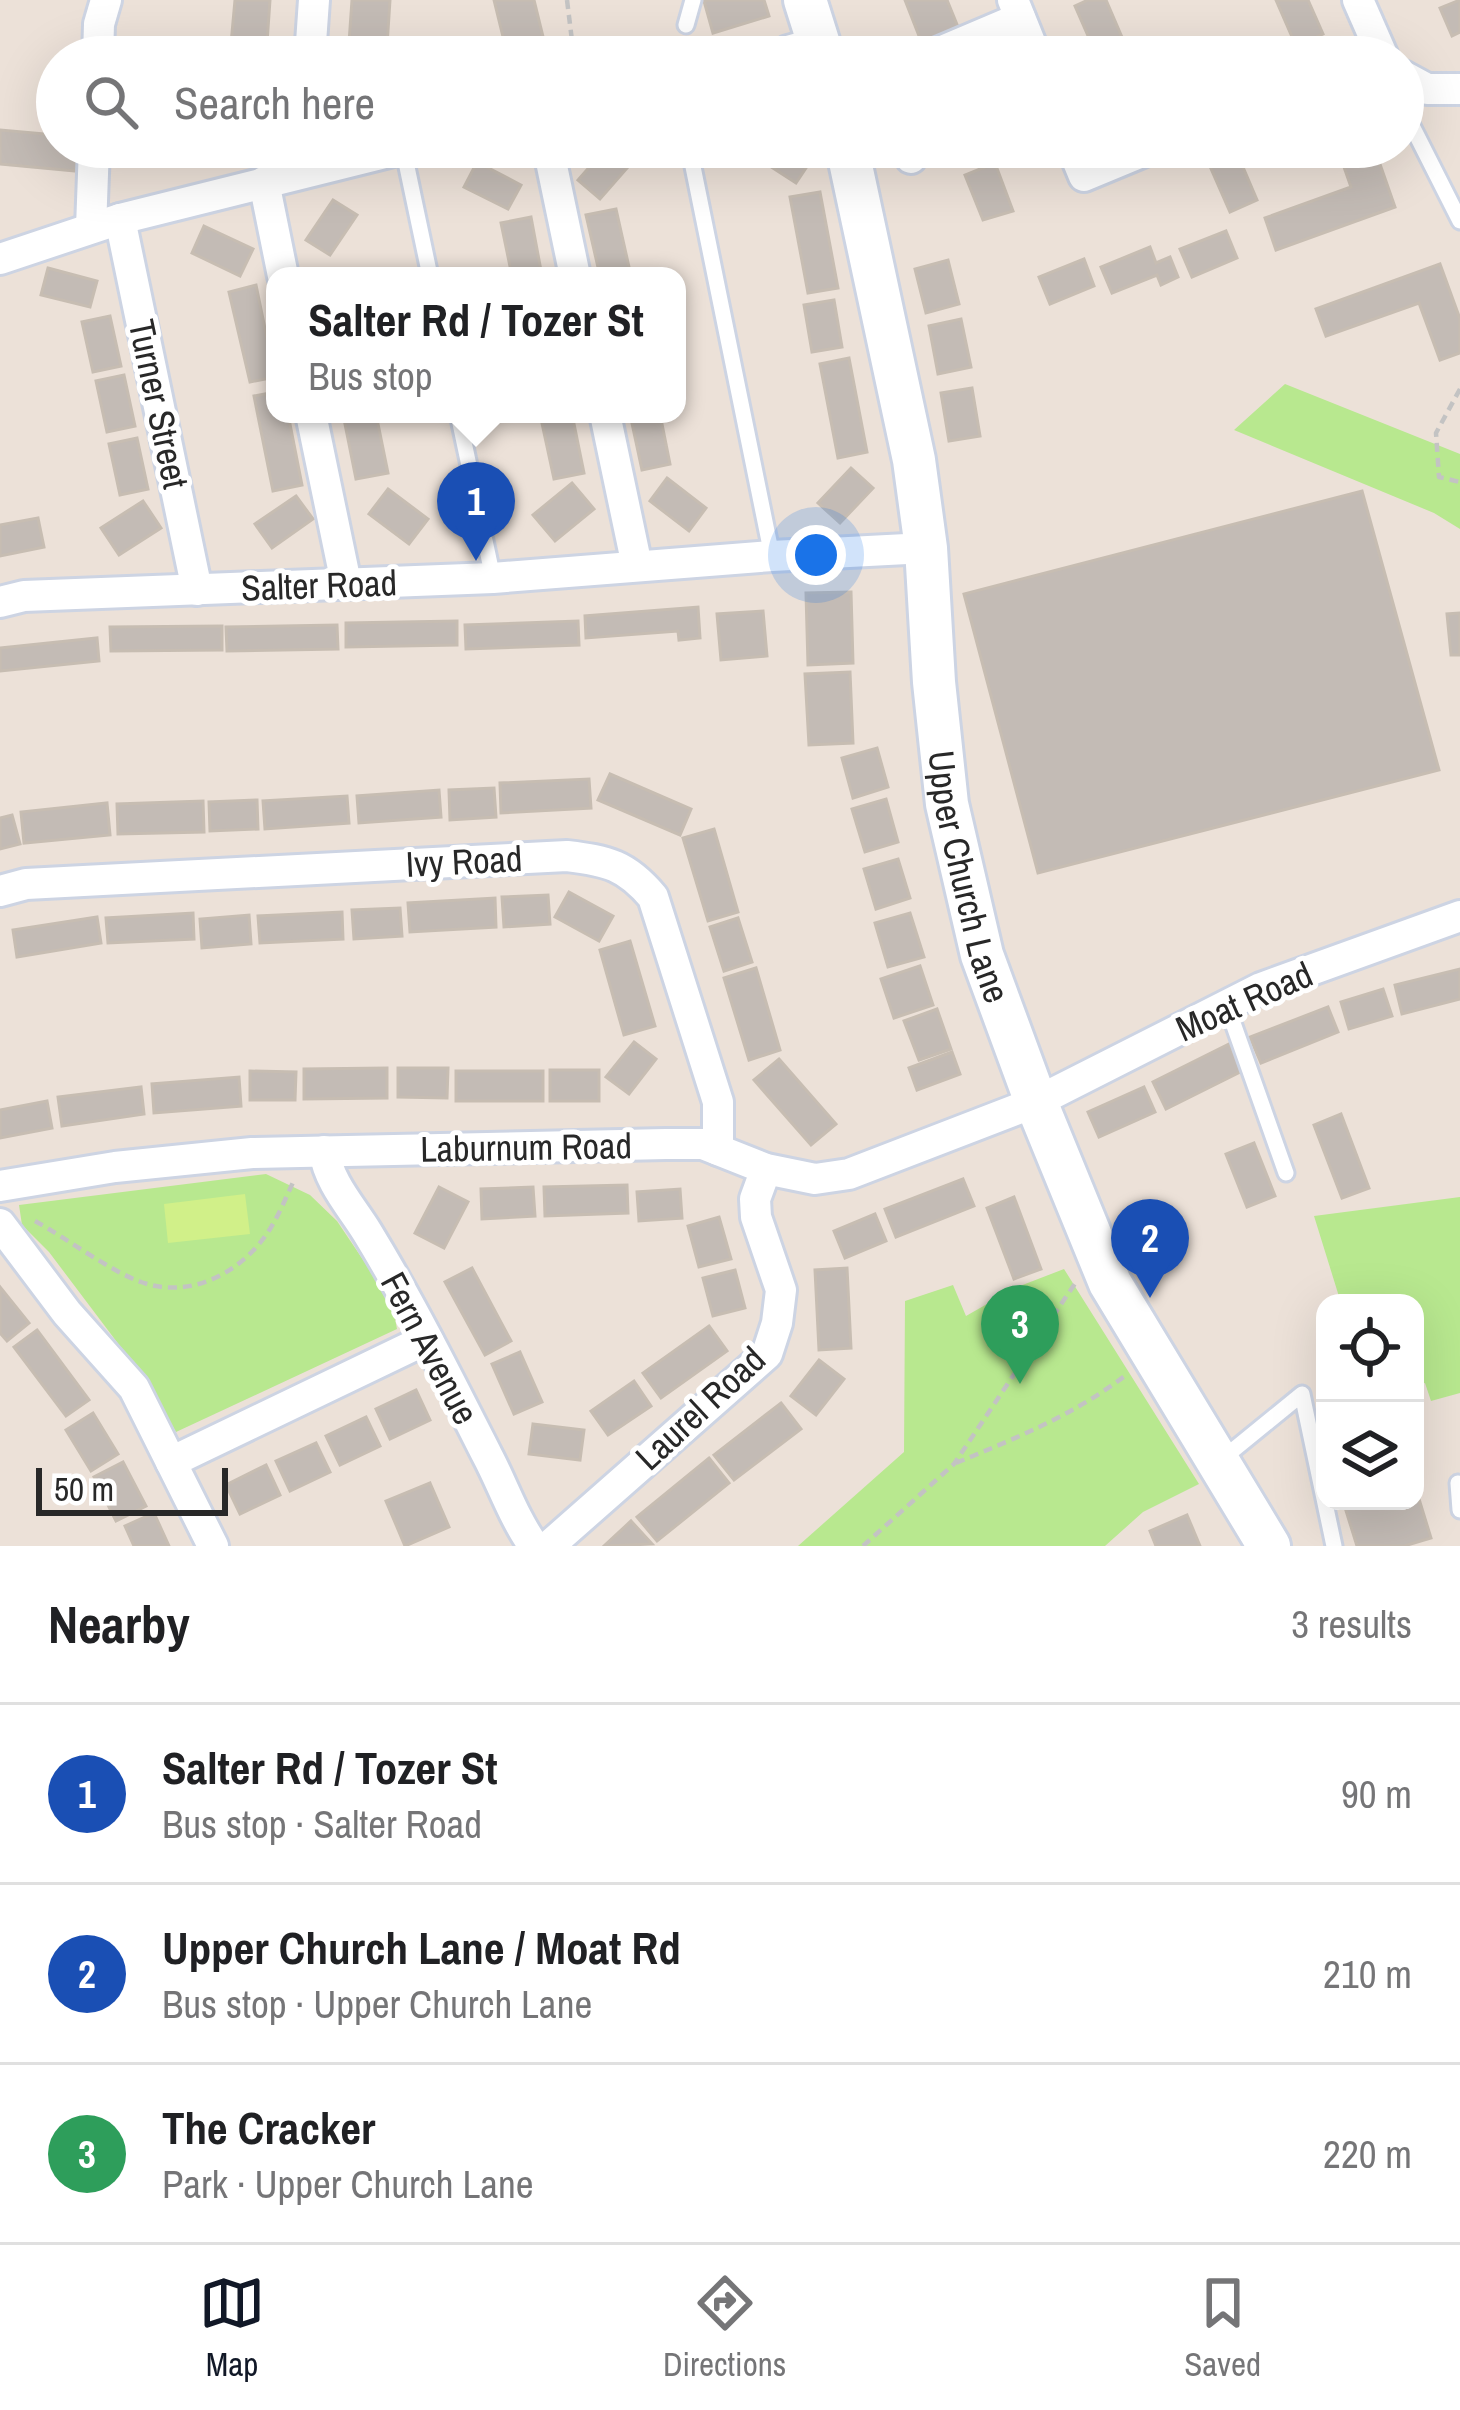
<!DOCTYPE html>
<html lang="en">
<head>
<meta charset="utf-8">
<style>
	body { margin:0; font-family:"Archivo Narrow",sans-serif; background:#f2f2f2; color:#202124 }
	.controls { position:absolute; right:36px; bottom:36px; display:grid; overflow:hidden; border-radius:24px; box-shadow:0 12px 48px #0002 }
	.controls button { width:108px; height:108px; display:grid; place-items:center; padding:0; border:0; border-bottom:3px solid #e0e0e0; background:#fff; color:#202124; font:60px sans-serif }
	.scale { position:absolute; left:36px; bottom:30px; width:192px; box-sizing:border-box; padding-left:12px; border:6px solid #282828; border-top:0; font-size:33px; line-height:42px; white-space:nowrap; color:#282828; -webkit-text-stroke:9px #fff; paint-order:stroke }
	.you { position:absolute; left:816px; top:555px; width:42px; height:42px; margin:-30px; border:9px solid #fff; border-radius:50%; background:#1a73e8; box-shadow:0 0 0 18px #1a73e833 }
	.badge { display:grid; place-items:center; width:78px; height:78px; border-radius:50%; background:#111827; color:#fff; font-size:39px; font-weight:700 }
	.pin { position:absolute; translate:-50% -99px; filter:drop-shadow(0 3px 6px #0008) }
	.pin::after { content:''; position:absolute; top:63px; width:42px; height:36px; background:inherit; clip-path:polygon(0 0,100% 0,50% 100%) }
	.popup { position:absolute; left:266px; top:267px; width:420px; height:156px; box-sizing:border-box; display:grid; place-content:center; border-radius:24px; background:#fff; filter:drop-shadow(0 3px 9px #0005); font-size:39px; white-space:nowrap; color:#757577 }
	.popup b { font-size:45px; color:#202124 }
	.popup::after { content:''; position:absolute; left:50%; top:100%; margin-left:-24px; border:24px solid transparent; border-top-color:#fff }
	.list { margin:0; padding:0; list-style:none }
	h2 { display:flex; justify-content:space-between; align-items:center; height:156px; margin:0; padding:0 48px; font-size:51px }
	h2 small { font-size:39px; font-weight:400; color:#757577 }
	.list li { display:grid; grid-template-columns:78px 1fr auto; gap:36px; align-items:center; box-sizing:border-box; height:180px; padding:0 48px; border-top:3px solid #e0e0e0 }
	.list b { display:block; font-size:45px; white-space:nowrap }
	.list p { margin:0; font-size:39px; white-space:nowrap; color:#757577 }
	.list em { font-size:39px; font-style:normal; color:#757577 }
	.icon { flex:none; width:66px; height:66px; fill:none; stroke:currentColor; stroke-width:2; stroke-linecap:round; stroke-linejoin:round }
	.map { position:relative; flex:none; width:1460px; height:1546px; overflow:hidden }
	.search { position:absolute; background:#fff; box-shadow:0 12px 48px #0002; left:36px; right:36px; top:36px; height:132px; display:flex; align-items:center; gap:30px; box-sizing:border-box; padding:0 42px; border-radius:66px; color:#757577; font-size:45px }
	.sheet { height:696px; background:#fff }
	nav { display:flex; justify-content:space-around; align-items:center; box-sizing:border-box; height:168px; border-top:3px solid #e0e0e0; background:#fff; font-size:33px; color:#757577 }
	nav a { display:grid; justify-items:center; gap:6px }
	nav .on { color:#111827 }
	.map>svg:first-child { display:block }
	.green { fill:#b8e88f }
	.pitch { fill:#d1f089 }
	.building { fill:#c3bbb5; stroke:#c7bdb2; stroke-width:3 }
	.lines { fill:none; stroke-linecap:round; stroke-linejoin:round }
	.lane-casing { stroke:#cdd4e3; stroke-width:21 }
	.street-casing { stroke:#cdd4e3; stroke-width:36 }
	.secondary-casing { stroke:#cdd4e3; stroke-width:48 }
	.path { stroke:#c3c3c3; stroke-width:4.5; stroke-dasharray:9 6; stroke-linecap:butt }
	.lane { stroke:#fff; stroke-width:15 }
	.street { stroke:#fff; stroke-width:30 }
	.secondary { stroke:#fff; stroke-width:42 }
	.labels { text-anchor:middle; stroke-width:10; stroke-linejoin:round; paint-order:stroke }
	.street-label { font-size:36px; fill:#282828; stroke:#fff }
</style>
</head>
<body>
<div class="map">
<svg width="1460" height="1546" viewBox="0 0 1460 1546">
	<rect width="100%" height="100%" fill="#ece1d8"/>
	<g class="green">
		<path d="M 1285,384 L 1460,454 L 1460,529 L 1434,513 L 1234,430 Z"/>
		<path d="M 266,1174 L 310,1195 L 337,1221 L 392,1303 L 397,1329 L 176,1432 L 144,1378 L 49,1252 L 22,1225 L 19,1205 Z"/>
		<path d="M 1460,1197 L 1460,1393 L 1431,1401 L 1425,1383 L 1415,1385 L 1415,1303 L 1341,1303 L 1314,1216 Z"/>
		<path d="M 1064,1269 L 1199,1484 L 1143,1512 L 1105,1546 L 798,1546 L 904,1452 L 905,1301 L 953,1285 L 966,1316 L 1015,1288 Z"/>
	</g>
	<path class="pitch" d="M 245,1194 L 250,1234 L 168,1243 L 164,1204 Z"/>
	<g class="building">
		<path d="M 235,0 L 270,0 L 266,57 L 230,55 Z"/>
		<path d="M 352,0 L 390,0 L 387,46 L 349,43 Z"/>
		<path d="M 494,0 L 534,0 L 548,57 L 526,57 L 523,45 L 506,49 Z"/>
		<path d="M 708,0 L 764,0 L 769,16 L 713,33 L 704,1 Z"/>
		<path d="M 905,0 L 947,0 L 960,32 L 923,46 Z"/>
		<path d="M 1088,0 L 1106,0 L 1124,42 L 1096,54 L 1075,6 Z"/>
		<path d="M 1276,0 L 1308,0 L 1323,34 L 1296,46 Z"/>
		<path d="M 1460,0 L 1460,32 L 1452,36 L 1440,8 Z"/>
		<path d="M 408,47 L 491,55 L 490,57 L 407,57 Z"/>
		<path d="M 0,130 L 57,135 L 57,147 L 78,147 L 76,171 L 0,164 Z"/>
		<path d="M 607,147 L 621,147 L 635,159 L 600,199 L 578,180 Z"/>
		<path d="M 763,147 L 786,147 L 810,162 L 796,183 L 756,157 Z"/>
		<path d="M 1337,147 L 1374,147 L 1395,207 L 1276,250 L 1265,218 L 1351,187 Z"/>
		<path d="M 1237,153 L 1257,200 L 1230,212 L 1209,164 Z"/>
		<path d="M 477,162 L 521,185 L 508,209 L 464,187 Z"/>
		<path d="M 995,163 L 1013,211 L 983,220 L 965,175 Z"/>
		<path d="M 820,192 L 838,288 L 808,293 L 790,197 Z"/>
		<path d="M 333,200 L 357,215 L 330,255 L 306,240 Z"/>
		<path d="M 616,209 L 631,276 L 600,276 L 586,215 Z"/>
		<path d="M 531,217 L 542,276 L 512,276 L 501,223 Z"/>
		<path d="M 204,226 L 253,249 L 240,276 L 192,253 Z"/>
		<path d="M 1226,231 L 1237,258 L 1192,277 L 1180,249 Z"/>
		<path d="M 1150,247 L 1156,263 L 1170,257 L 1178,277 L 1161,285 L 1157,275 L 1112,293 L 1101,267 Z"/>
		<path d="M 1084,259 L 1094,286 L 1050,304 L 1039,277 Z"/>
		<path d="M 948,260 L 959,304 L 926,313 L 915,269 Z"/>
		<path d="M 1440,264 L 1460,319 L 1460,353 L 1440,360 L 1419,303 L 1326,336 L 1316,309 Z"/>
		<path d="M 48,268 L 97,281 L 90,307 L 41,295 Z"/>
		<path d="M 256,285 L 275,377 L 250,382 L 229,292 Z"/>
		<path d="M 834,300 L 842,347 L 812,352 L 804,305 Z"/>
		<path d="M 110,316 L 121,366 L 93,372 L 82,322 Z"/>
		<path d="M 961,319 L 971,367 L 938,374 L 929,326 Z"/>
		<path d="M 849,358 L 867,452 L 838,458 L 820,364 Z"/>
		<path d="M 124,375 L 135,426 L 107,432 L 96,381 Z"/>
		<path d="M 972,388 L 980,436 L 949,441 L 941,393 Z"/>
		<path d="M 275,392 L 275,414 L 288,414 L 302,485 L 273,491 L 254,396 Z"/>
		<path d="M 343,414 L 376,414 L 388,473 L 356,479 Z"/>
		<path d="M 540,414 L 572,414 L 584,473 L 554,479 Z"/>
		<path d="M 630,414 L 660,414 L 670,464 L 642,470 Z"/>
		<path d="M 137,438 L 148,489 L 120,495 L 109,444 Z"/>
		<path d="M 851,468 L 873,488 L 840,523 L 818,503 Z"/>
		<path d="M 667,478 L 706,508 L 689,531 L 650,501 Z"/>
		<path d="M 572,483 L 594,509 L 555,541 L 533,515 Z"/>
		<path d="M 388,489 L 428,519 L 409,544 L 369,514 Z"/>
		<path d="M 1362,491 L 1439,770 L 1038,873 L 964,594 Z"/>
		<path d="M 296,496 L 313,519 L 272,548 L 255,524 Z"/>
		<path d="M 143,501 L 161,528 L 119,555 L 101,528 Z"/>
		<path d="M 38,518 L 44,547 L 0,556 L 0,525 Z"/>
		<path d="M 851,592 L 853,663 L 808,665 L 806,593 Z"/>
		<path d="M 698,607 L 700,638 L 679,640 L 678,631 L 586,638 L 585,616 Z"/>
		<path d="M 763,611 L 767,656 L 721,660 L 717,614 Z"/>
		<path d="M 1460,613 L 1460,655 L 1451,655 L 1447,614 Z"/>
		<path d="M 457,621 L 457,645 L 346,647 L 346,623 Z"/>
		<path d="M 578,621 L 579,645 L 466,649 L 465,625 Z"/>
		<path d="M 337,625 L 338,649 L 227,651 L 226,627 Z"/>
		<path d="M 222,626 L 222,650 L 111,651 L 110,627 Z"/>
		<path d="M 97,638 L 99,661 L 0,671 L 0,648 Z"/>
		<path d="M 850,672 L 853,743 L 809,745 L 805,674 Z"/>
		<path d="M 877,748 L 888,787 L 853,798 L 842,758 Z"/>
		<path d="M 610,774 L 691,809 L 680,835 L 598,800 Z"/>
		<path d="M 589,779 L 591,808 L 501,813 L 500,783 Z"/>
		<path d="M 494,788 L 496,817 L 450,820 L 449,790 Z"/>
		<path d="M 439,790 L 441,817 L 359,823 L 357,796 Z"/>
		<path d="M 347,796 L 349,823 L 265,829 L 263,801 Z"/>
		<path d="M 886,799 L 898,842 L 865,852 L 852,809 Z"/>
		<path d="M 257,800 L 258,829 L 210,831 L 209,802 Z"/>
		<path d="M 203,801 L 204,832 L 118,834 L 117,804 Z"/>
		<path d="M 107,803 L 110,835 L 24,843 L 21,812 Z"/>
		<path d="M 12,815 L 20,844 L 0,849 L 0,818 Z"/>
		<path d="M 714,829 L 738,912 L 708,921 L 683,838 Z"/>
		<path d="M 898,859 L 910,898 L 876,909 L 864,869 Z"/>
		<path d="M 569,892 L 613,916 L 599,941 L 555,917 Z"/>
		<path d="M 548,895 L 550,924 L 504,927 L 502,897 Z"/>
		<path d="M 495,898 L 496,927 L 410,932 L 408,903 Z"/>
		<path d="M 400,908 L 402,936 L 354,939 L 352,910 Z"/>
		<path d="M 342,912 L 343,939 L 260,943 L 258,916 Z"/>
		<path d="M 193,913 L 194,939 L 108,943 L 106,918 Z"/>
		<path d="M 910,913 L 924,957 L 888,967 L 875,923 Z"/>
		<path d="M 249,915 L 251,944 L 202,948 L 200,919 Z"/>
		<path d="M 97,917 L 101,943 L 17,957 L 13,930 Z"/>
		<path d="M 738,918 L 752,962 L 724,971 L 710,927 Z"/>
		<path d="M 630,941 L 655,1026 L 624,1035 L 600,950 Z"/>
		<path d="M 920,966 L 933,1005 L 894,1018 L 881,979 Z"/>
		<path d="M 756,968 L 780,1050 L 749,1060 L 724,978 Z"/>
		<path d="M 1460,969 L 1460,999 L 1402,1014 L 1395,985 Z"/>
		<path d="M 1383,989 L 1392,1016 L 1349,1029 L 1341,1002 Z"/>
		<path d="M 1328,1007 L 1338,1032 L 1261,1063 L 1250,1037 Z"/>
		<path d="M 937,1009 L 951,1049 L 919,1060 L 904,1021 Z"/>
		<path d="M 634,1042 L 656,1059 L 629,1094 L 606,1077 Z"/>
		<path d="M 1229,1044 L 1242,1071 L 1166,1109 L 1153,1082 Z"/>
		<path d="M 952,1052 L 960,1074 L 917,1090 L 909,1068 Z"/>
		<path d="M 779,1059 L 836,1124 L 811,1145 L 754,1080 Z"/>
		<path d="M 387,1068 L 387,1098 L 304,1099 L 304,1069 Z"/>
		<path d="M 398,1068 L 448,1068 L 447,1098 L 398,1097 Z"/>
		<rect x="550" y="1070" width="49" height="31"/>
		<path d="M 250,1071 L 296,1072 L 295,1100 L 250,1100 Z"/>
		<rect x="456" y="1071" width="87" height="30"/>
		<path d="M 239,1077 L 241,1106 L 154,1113 L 152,1084 Z"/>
		<path d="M 141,1087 L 144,1114 L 62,1126 L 58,1097 Z"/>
		<path d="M 1144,1087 L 1155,1112 L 1099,1137 L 1088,1112 Z"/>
		<path d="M 47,1101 L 52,1128 L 0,1138 L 0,1110 Z"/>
		<path d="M 1341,1114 L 1369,1188 L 1342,1198 L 1314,1125 Z"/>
		<path d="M 1254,1143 L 1275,1196 L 1247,1207 L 1226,1154 Z"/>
		<path d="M 963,1179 L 974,1206 L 896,1237 L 885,1209 Z"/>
		<path d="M 627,1185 L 628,1213 L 545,1216 L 544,1187 Z"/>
		<path d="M 439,1187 L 468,1202 L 444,1248 L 415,1233 Z"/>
		<path d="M 533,1187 L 535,1216 L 482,1219 L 481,1189 Z"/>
		<path d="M 680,1189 L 682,1218 L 639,1221 L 637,1192 Z"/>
		<path d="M 1014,1197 L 1041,1269 L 1014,1279 L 987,1208 Z"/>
		<path d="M 875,1214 L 886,1241 L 845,1258 L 834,1231 Z"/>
		<path d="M 719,1217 L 731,1259 L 699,1267 L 688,1226 Z"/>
		<path d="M 472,1268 L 511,1341 L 485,1355 L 445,1282 Z"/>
		<path d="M 847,1268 L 851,1348 L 819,1350 L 815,1270 Z"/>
		<path d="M 735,1270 L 745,1308 L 713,1316 L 703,1278 Z"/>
		<path d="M 0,1287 L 29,1323 L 7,1341 L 0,1333 Z"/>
		<path d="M 709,1326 L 727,1351 L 661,1398 L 643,1373 Z"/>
		<path d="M 37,1330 L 89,1400 L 66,1416 L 14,1347 Z"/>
		<path d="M 520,1352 L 542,1402 L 514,1414 L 492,1364 Z"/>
		<path d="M 819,1360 L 844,1379 L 816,1415 L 791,1396 Z"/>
		<path d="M 634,1381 L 651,1406 L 608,1435 L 591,1411 Z"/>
		<path d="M 416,1390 L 430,1420 L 390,1439 L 376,1409 Z"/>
		<path d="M 781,1403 L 801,1429 L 734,1480 L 714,1455 Z"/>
		<path d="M 93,1413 L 118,1454 L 91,1471 L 66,1430 Z"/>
		<path d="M 366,1417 L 380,1446 L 340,1465 L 326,1436 Z"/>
		<path d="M 533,1424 L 584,1430 L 580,1460 L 529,1454 Z"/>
		<path d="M 316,1443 L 330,1472 L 290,1491 L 276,1461 Z"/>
		<path d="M 709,1458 L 729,1483 L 657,1541 L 637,1517 Z"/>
		<path d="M 123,1462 L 146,1506 L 116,1521 L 94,1477 Z"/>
		<path d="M 266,1465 L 280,1495 L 240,1514 L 226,1485 Z"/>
		<path d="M 430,1483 L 449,1527 L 405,1546 L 386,1501 Z"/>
		<path d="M 1415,1486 L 1431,1538 L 1404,1546 L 1357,1546 L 1343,1501 L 1415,1501 Z"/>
		<path d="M 154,1513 L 169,1546 L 134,1546 L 125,1526 Z"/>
		<path d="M 1187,1515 L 1200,1546 L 1156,1546 L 1150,1531 Z"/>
		<path d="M 631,1521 L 652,1544 L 604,1546 Z"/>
	</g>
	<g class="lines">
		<defs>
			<g id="lane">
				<path d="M 686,25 L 693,0"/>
				<path d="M 772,57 L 785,44 L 814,36"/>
				<path d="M 1403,83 L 1409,120 L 1460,221"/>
				<path d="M 689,147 L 772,556"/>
				<path d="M 403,148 L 430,276"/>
				<path d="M 458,414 L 493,578"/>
				<path d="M 1227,1006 L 1286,1173"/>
				<path d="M 1221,1460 L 1302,1394 L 1334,1546"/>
				<path d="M 1458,1483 L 1460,1510"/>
			</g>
			<g id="street">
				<path d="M 1013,0 L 1036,57"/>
				<path d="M 1358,0 L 1383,57"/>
				<path d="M 98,57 L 99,24 L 106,0"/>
				<path d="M 310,57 L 314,0"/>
				<path d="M 928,57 L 1020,18"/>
				<path d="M 1403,76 L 1427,89 L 1460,89"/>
				<path d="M 548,147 L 575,276"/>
				<path d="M 907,147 L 911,158"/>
				<path d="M 1072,147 L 1084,176 L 1154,147"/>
				<path d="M 264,182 L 283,276"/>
				<path d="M 120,219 L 197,590"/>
				<path d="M 91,228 L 94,147"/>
				<path d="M 0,259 L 120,219 L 409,147"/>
				<path d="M 311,414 L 346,583"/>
				<path d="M 605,414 L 637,566"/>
				<path d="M 0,602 L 24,596 L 493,578 L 772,556 L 926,548"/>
				<path d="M 0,891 L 26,884 L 567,856 C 608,861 626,865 653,897 L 718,1102 L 718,1150"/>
				<path d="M 324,1151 C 329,1183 351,1206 367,1232 C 411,1304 449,1380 487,1455 C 503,1485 514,1519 534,1546"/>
				<path d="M 0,1186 L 115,1167 L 252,1153 L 666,1144 L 703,1144 L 766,1169 L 815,1179 L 849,1174 L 1036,1102 L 1261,988 L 1460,916"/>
				<path d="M 0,1224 L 67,1313 L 134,1388 L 213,1546"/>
				<path d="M 171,1462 L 427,1339"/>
				<path d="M 549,1546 L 767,1354 L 777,1323 L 781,1290 L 756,1217 L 755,1199 L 766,1169"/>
			</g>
			<g id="secondary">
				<path d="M 805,0 L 823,57"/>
				<path id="s1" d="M 847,147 L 914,460 L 926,548 L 934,682 L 947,804 L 982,955 L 1036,1102 L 1110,1283 L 1269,1546"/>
			</g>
		</defs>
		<use href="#lane" class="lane-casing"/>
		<use href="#street" class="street-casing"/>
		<use href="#secondary" class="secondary-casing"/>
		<g class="path">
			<path d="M 567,0 L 574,57"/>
			<path d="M 1460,389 L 1436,433 L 1439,477 L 1460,482"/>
			<path d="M 35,1221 C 66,1238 110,1271 141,1282 C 191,1300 243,1272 270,1229 C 280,1213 287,1195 295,1178"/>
			<path d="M 956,1463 C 1016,1438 1074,1415 1126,1375"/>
			<path d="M 863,1546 L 954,1464 L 1076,1282"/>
		</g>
		<use href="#lane" class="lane"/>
		<use href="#street" class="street"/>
		<use href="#secondary" class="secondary"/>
	</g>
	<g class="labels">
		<g class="street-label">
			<text transform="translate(159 404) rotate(78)" y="13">Turner Street</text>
			<text transform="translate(319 585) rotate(-2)" y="13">Salter Road</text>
			<text transform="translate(464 861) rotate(-3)" y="13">Ivy Road</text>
			<text dy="13" stroke="none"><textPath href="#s1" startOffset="741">Upper Church Lane</textPath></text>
			<text transform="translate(1244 1001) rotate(-24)" y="13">Moat Road</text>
			<text transform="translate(526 1147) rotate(-1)" y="13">Laburnum Road</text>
			<text transform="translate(430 1348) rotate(62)" y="13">Fern Avenue</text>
			<text transform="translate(700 1408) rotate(-43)" y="13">Laurel Road</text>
		</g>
	</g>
</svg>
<div class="controls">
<button><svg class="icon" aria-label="locate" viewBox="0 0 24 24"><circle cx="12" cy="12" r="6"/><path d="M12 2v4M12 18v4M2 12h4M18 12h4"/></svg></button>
<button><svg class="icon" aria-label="layers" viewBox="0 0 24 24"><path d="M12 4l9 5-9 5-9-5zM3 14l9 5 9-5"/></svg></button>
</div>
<div class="scale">50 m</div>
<div class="you"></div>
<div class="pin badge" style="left:476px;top:561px;background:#1a4fb4">1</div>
<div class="popup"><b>Salter Rd / Tozer St</b>Bus stop</div>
<div class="pin badge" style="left:1150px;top:1298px;background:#1a4fb4">2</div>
<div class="pin badge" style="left:1020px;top:1384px;background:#2e9e5b">3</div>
<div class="search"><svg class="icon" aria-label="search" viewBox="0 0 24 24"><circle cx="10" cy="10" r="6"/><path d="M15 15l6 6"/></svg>Search here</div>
</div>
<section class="sheet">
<h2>Nearby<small>3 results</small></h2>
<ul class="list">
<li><span class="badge" style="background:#1a4fb4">1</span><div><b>Salter Rd / Tozer St</b><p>Bus stop · Salter Road</p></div><em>90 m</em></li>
<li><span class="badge" style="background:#1a4fb4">2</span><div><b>Upper Church Lane / Moat Rd</b><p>Bus stop · Upper Church Lane</p></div><em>210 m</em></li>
<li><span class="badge" style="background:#2e9e5b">3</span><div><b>The Cracker</b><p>Park · Upper Church Lane</p></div><em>220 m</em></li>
</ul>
</section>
<nav>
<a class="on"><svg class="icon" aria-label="map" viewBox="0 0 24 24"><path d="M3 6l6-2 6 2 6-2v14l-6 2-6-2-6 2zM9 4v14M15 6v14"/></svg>Map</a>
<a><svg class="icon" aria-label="directions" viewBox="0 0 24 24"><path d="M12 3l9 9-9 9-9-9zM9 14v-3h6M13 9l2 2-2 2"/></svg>Directions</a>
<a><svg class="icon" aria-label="saved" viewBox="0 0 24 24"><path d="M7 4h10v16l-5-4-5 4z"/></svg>Saved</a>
</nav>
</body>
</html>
